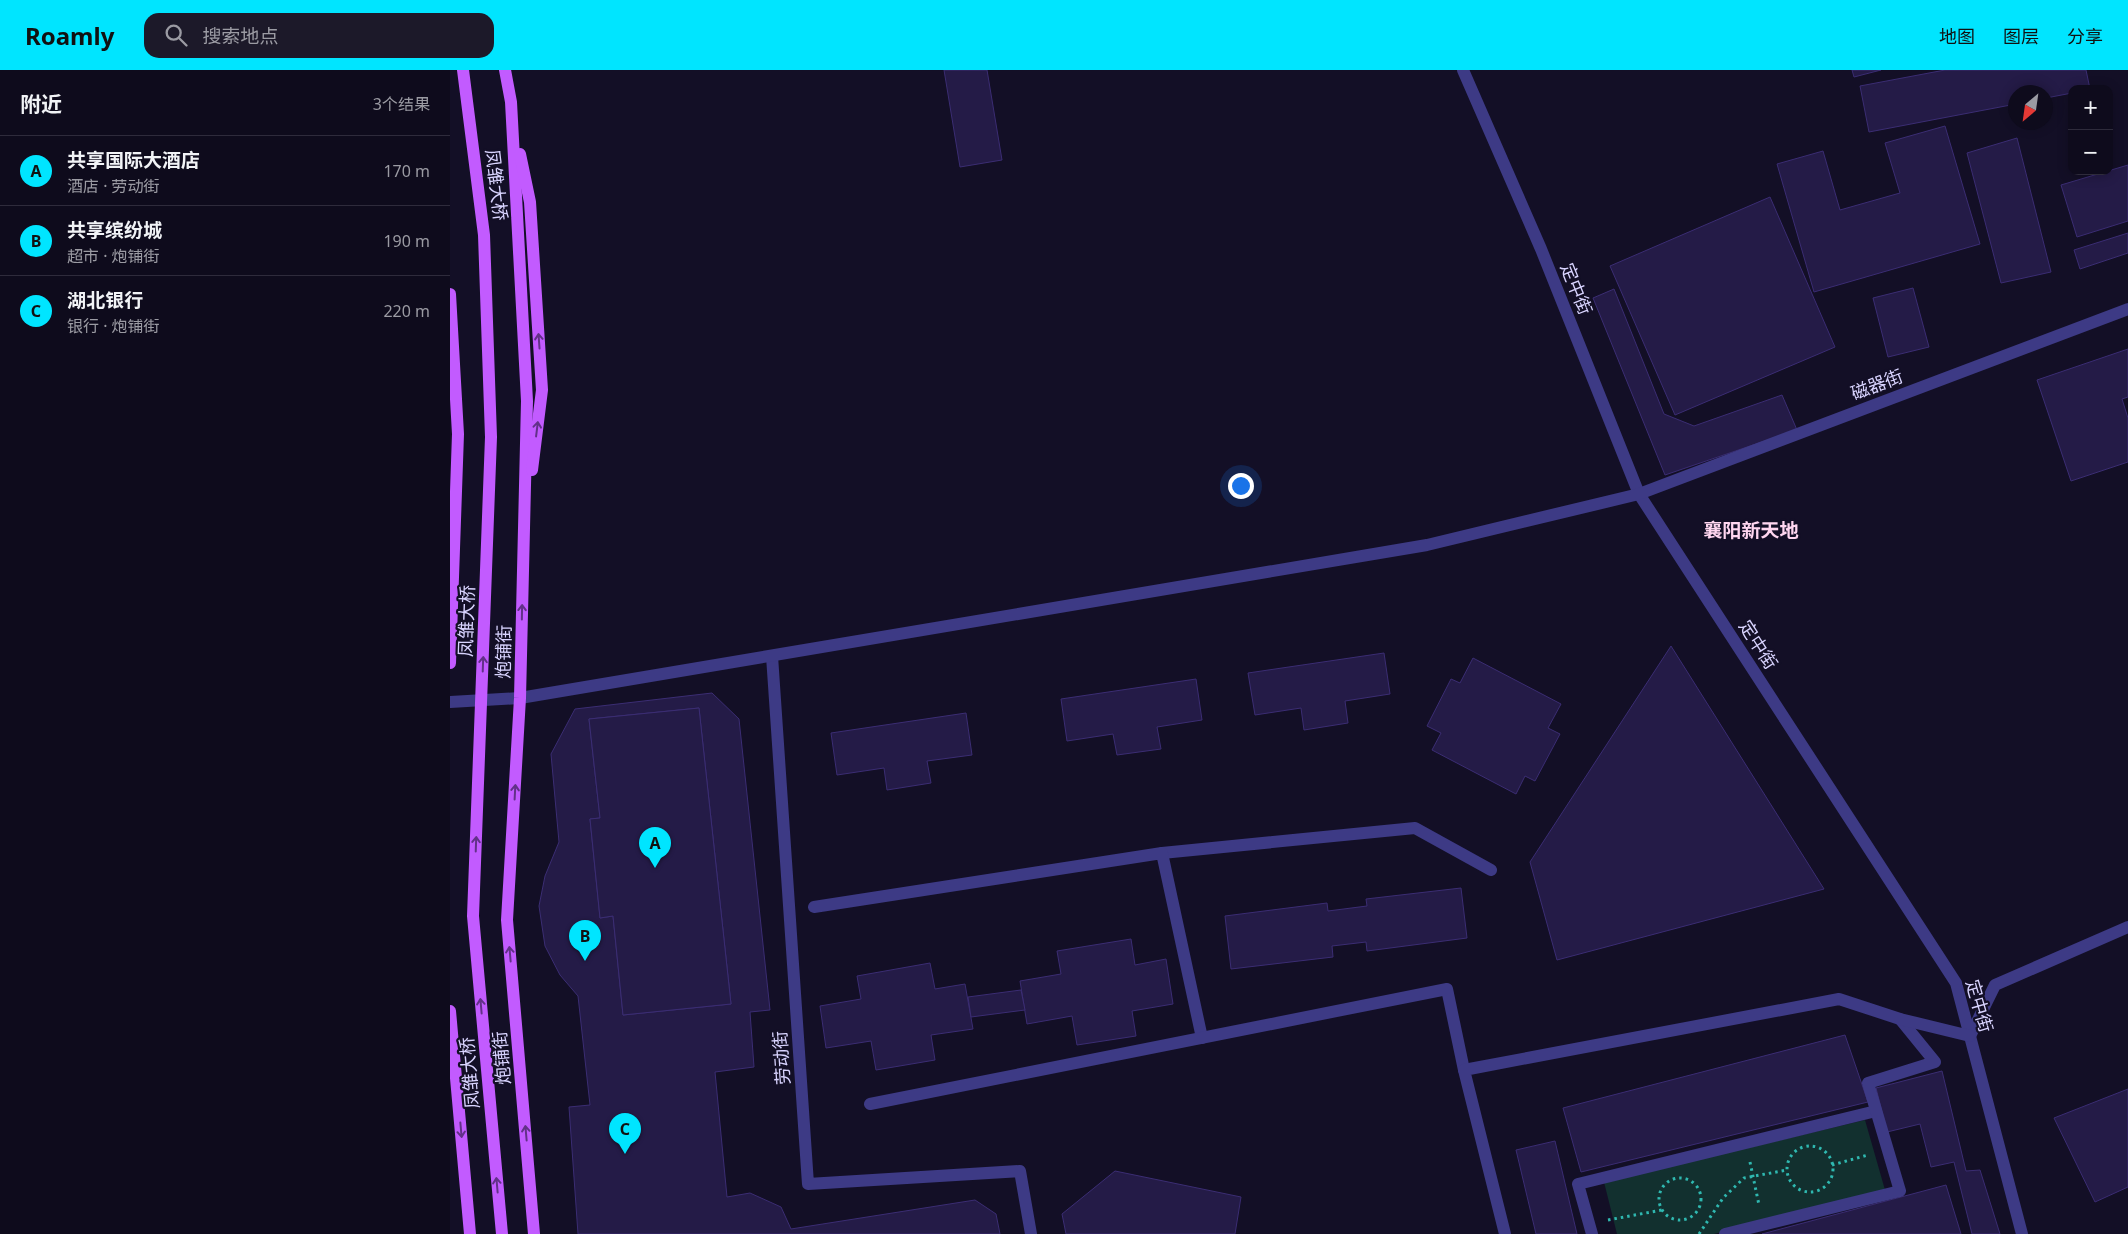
<!DOCTYPE html>
<html lang="zh">
<head>
<meta charset="utf-8">
<style>
	body { margin:0; font-family:"Noto Sans","Noto Sans SC",sans-serif; background:#1c1929; color:#f1f3f6 }
	.controls { position:absolute; right:15px; top:15px; display:grid; overflow:hidden; border-radius:10px; box-shadow:0 2px 12px #0003 }
	.controls button { width:45px; height:45px; display:grid; place-items:center; padding:0; border:0; border-bottom:1px solid #2e2b3b; background:#0e0b1c; color:#f1f3f6; font:25px sans-serif }
	.compass { position:absolute; left:1558px; top:15px; width:45px; height:45px; border-radius:50%; background:#0e0b1c; box-shadow:0 2px 12px #0003; rotate:209deg }
	.you { position:absolute; left:790px; top:415px; width:18px; height:18px; margin:-12px; border:4px solid #fff; border-radius:50%; background:#1a73e8; box-shadow:0 0 0 8px #1a73e833 }
	.badge { display:grid; place-items:center; width:32px; height:32px; border-radius:50%; background:#00e5ff; color:#111; font-size:16px; font-weight:700 }
	.pin { position:absolute; translate:-50% -41px; filter:drop-shadow(0 1px 2px #0008) }
	.pin::after { content:''; position:absolute; top:26px; width:18px; height:15px; background:inherit; clip-path:polygon(0 0,100% 0,50% 100%) }
	.list { margin:0; padding:0; list-style:none }
	h2 { display:flex; justify-content:space-between; align-items:center; height:65px; margin:0; padding:0 20px; font-size:21px }
	h2 small { font-size:16px; font-weight:400; color:#9b9ba3 }
	.list li { display:grid; grid-template-columns:32px 1fr auto; gap:15px; align-items:center; box-sizing:border-box; height:70px; padding:0 20px; border-top:1px solid #2e2b3b }
	.list b { display:block; font-size:19px; white-space:nowrap }
	.list p { margin:0; font-size:16px; white-space:nowrap; color:#9b9ba3 }
	.list em { font-size:16px; font-style:normal; color:#9b9ba3 }
	.icon { flex:none; width:28px; height:28px; fill:none; stroke:currentColor; stroke-width:2; stroke-linecap:round; stroke-linejoin:round }
	.map { position:relative; flex:none; width:1678px; height:1164px; overflow:hidden }
	header { display:flex; align-items:center; gap:30px; box-sizing:border-box; height:70px; padding:0 25px; background:#00e5ff; color:#111 }
	header strong { font-size:24px }
	nav { display:flex; gap:28px; margin-inline-start:auto; font-size:18px }
	.search { width:350px; height:45px; background:#1c1929; display:flex; align-items:center; gap:12px; box-sizing:border-box; padding:0 18px; border-radius:15px; color:#9b9ba3; font-size:19px }
	main { display:flex }
	aside { flex:1; background:#0e0b1c }
	.map>svg:first-child { display:block }
	.green { fill:#12302f }
	.building { fill:#241b47; stroke:#3b2d73; fill-rule:evenodd }
	.lines { fill:none; stroke-linecap:round; stroke-linejoin:round }
	.path { stroke:#2fb8b0; stroke-width:3; stroke-dasharray:2.5 4; stroke-linecap:butt }
	.service { stroke:#3d3a85; stroke-width:12 }
	.pedestrian { stroke:#3d3a85; stroke-width:12 }
	.minor { stroke:#3d3a85; stroke-width:12 }
	.primary { stroke:#c25bff; stroke-width:12 }
	.oneway { stroke:#623188 }
	.labels { text-anchor:middle; stroke-width:4.5; stroke-linejoin:round; paint-order:stroke }
	.street-label { font-size:18px; fill:#d9d4ff; stroke:#130f26 }
	.neighbourhood-label { font-size:19px; font-weight:bold; fill:#ffd6f0; stroke:#130f26 }
</style>
</head>
<body>
<header>
<strong>Roamly</strong>
<div class="search"><svg class="icon" aria-label="search" viewBox="0 0 24 24"><circle cx="10" cy="10" r="6"/><path d="M15 15l6 6"/></svg>搜索地点</div>
<nav><a>地图</a><a>图层</a><a>分享</a></nav>
</header>
<main>
<aside>
<h2>附近<small>3个结果</small></h2>
<ul class="list">
<li><span class="badge">A</span><div><b>共享国际大酒店</b><p>酒店 · 劳动街</p></div><em>170 m</em></li>
<li><span class="badge">B</span><div><b>共享缤纷城</b><p>超市 · 炮铺街</p></div><em>190 m</em></li>
<li><span class="badge">C</span><div><b>湖北银行</b><p>银行 · 炮铺街</p></div><em>220 m</em></li>
</ul>
</aside>
<div class="map">
<svg width="1678" height="1164" viewBox="0 0 1678 1164">
	<rect width="100%" height="100%" fill="#130f26"/>
	<path class="green" d="M 1415,1050 L 1435,1120 L 1264,1164 L 1167,1164 L 1154,1112 Z"/>
	<g class="building">
		<path d="M 494,0 L 537,0 L 552,90 L 510,97 Z"/>
		<path d="M 1402,0 L 1431,0 L 1404,7 Z"/>
		<path d="M 1495,0 L 1636,0 L 1640,19 L 1622,19 L 1622,23 L 1596,28 L 1596,22 L 1566,22 L 1566,34 L 1419,62 L 1410,16 Z"/>
		<path d="M 1495,56 L 1530,174 L 1364,222 L 1327,94 L 1373,81 L 1390,140 L 1450,123 L 1435,73 Z"/>
		<path d="M 1567,68 L 1601,202 L 1551,213 L 1517,83 Z"/>
		<path d="M 1678,95 L 1678,151 L 1627,167 L 1611,115 Z"/>
		<path d="M 1320,127 L 1385,277 L 1225,345 L 1160,196 Z"/>
		<path d="M 1678,163 L 1678,183 L 1630,199 L 1624,180 Z"/>
		<path d="M 1463,218 L 1479,277 L 1438,287 L 1423,228 Z"/>
		<path d="M 1164,219 L 1214,344 L 1244,356 L 1332,325 L 1347,360 L 1215,405 L 1143,228 Z"/>
		<path d="M 1678,279 L 1678,327 L 1672,329 L 1678,348 L 1678,392 L 1621,411 L 1587,310 Z"/>
		<path d="M 1221,576 L 1374,819 L 1107,890 L 1080,792 Z"/>
		<path d="M 934,583 L 940,624 L 895,631 L 898,653 L 854,660 L 851,638 L 805,645 L 798,603 Z"/>
		<path d="M 1023,588 L 1111,634 L 1098,658 L 1110,664 L 1085,711 L 1075,706 L 1066,724 L 982,680 L 991,663 L 977,656 L 1001,609 L 1010,613 Z"/>
		<path d="M 746,609 L 752,650 L 707,657 L 711,679 L 667,685 L 663,664 L 617,671 L 611,629 Z"/>
		<path d="M 262,623 L 289,649 L 320,940 L 300,942 L 304,997 L 265,1002 L 277,1127 L 300,1123 L 331,1137 L 341,1159 L 525,1130 L 546,1144 L 550,1164 L 128,1164 L 119,1037 L 140,1035 L 128,926 L 110,905 L 95,876 L 89,836 L 95,806 L 109,772 L 101,684 L 125,639 ZM 249,638 L 281,934 L 173,945 L 163,846 L 150,848 L 140,749 L 150,748 L 139,649 Z"/>
		<path d="M 249,638 L 281,934 L 173,945 L 163,846 L 150,848 L 140,749 L 150,748 L 139,649 Z"/>
		<path d="M 516,643 L 522,685 L 477,691 L 481,713 L 437,720 L 434,698 L 387,705 L 381,663 Z"/>
		<path d="M 1011,818 L 1017,868 L 917,881 L 916,872 L 882,876 L 883,887 L 781,899 L 775,846 L 877,833 L 878,841 L 917,836 L 916,829 Z"/>
		<path d="M 681,869 L 685,895 L 716,889 L 723,934 L 682,941 L 686,966 L 627,975 L 622,946 L 577,954 L 570,911 L 611,904 L 607,881 Z"/>
		<path d="M 480,893 L 485,919 L 515,914 L 523,959 L 481,965 L 485,990 L 426,1000 L 421,971 L 376,978 L 370,936 L 411,929 L 407,906 Z"/>
		<path d="M 571,920 L 575,940 L 521,947 L 518,927 Z"/>
		<path d="M 1395,965 L 1418,1032 L 1131,1102 L 1113,1038 Z"/>
		<path d="M 1492,1001 L 1516,1101 L 1530,1100 L 1550,1164 L 1522,1164 L 1504,1092 L 1481,1097 L 1470,1054 L 1437,1062 L 1426,1018 Z"/>
		<path d="M 1678,1019 L 1678,1117 L 1645,1132 L 1604,1048 Z"/>
		<path d="M 1105,1071 L 1127,1164 L 1086,1164 L 1066,1080 Z"/>
		<path d="M 665,1101 L 791,1127 L 785,1164 L 616,1164 L 612,1144 Z"/>
		<path d="M 1496,1115 L 1511,1164 L 1312,1164 Z"/>
	</g>
	<g class="lines">
		<g class="path">
			<circle cx="1360" cy="1099" r="23"/>
			<path d="M 1300,1092 L 1309,1135"/>
			<path d="M 1382,1095 L 1418,1085"/>
			<circle cx="1230" cy="1129" r="21"/>
			<path d="M 1158,1150 L 1212,1140"/>
			<path d="M 1249,1164 L 1273,1128 L 1294,1108 L 1337,1100"/>
		</g>
		<g class="service">
			<path d="M 712,783 L 965,758 L 1041,800"/>
			<path d="M 364,837 L 712,783 L 752,968"/>
			<path d="M 1520,966 L 1545,915 L 1678,857"/>
			<path d="M 420,1034 L 997,919 L 1014,1000"/>
			<path d="M 1142,1164 L 1128,1114 L 1426,1041"/>
			<path d="M 1275,1164 L 1450,1121 L 1418,1013 L 1485,992 L 1450,949"/>
		</g>
		<path class="pedestrian" d="M 322,586 L 358,1114 L 570,1101 L 581,1164"/>
		<g class="minor">
			<path d="M 1013,0 L 1091,179 L 1189,424 L 1506,913 L 1572,1164"/>
			<path d="M 0,632 L 70,628 L 977,475 L 1189,424 L 1678,239"/>
			<path d="M 1055,1164 L 1014,1000 L 1389,929 L 1450,949 L 1520,966"/>
		</g>
		<g class="primary">
			<path d="M 13,0 L 34,165 L 41,367 L 23,846 L 52,1164"/>
			<path d="M 55,0 L 61,32 L 77,331 L 70,628 L 57,850 L 84,1164"/>
			<path d="M 70,84 L 80,132 L 92,320 L 82,400"/>
			<path d="M 0,224 L 8,364 L 0,593"/>
			<path d="M 0,941 L 20,1164"/>
		</g>
	</g>
	<defs><path id="oneway-shaft" d="M-6 0H5M1.5-3L5.5 0L1.5 3" fill="none" stroke-width="1.6" stroke-linecap="round" stroke-linejoin="round" transform="scale(1.25)"/></defs>
	<g class="oneway">
		<use href="#oneway-shaft" transform="translate(89 271) rotate(-94)"/>
		<use href="#oneway-shaft" transform="translate(87 359) rotate(-83)"/>
		<use href="#oneway-shaft" transform="translate(72 542) rotate(-89)"/>
		<use href="#oneway-shaft" transform="translate(33 594) rotate(-88)"/>
		<use href="#oneway-shaft" transform="translate(65 722) rotate(-87)"/>
		<use href="#oneway-shaft" transform="translate(26 774) rotate(-88)"/>
		<use href="#oneway-shaft" transform="translate(60 884) rotate(-95)"/>
		<use href="#oneway-shaft" transform="translate(31 936) rotate(-95)"/>
		<use href="#oneway-shaft" transform="translate(11 1060) rotate(85)"/>
		<use href="#oneway-shaft" transform="translate(76 1063) rotate(-95)"/>
		<use href="#oneway-shaft" transform="translate(47 1115) rotate(-95)"/>
	</g>
	<g class="labels">
		<g class="street-label">
			<text transform="translate(46 115) rotate(83)" y="6">凤雏大桥</text>
			<text transform="translate(1126 219) rotate(68)" y="6">定中街</text>
			<text transform="translate(1427 315) rotate(-21)" y="6">磁器街</text>
			<text transform="translate(17 551) rotate(-88)" y="6">凤雏大桥</text>
			<text transform="translate(1308 575) rotate(57)" y="6">定中街</text>
			<text transform="translate(54 582) rotate(-89)" y="6">炮铺街</text>
			<text transform="translate(1529 936) rotate(74)" y="6">定中街</text>
			<text transform="translate(52 988) rotate(-95)" y="6">炮铺街</text>
			<text transform="translate(332 988) rotate(-94)" y="6">劳动街</text>
			<text transform="translate(20 1003) rotate(-95)" y="6">凤雏大桥</text>
		</g>
		<g class="neighbourhood-label">
			<text x="1301" y="467">襄阳新天地</text>
		</g>
	</g>
</svg>
<div class="controls">
<button>+</button>
<button>−</button>
</div>
<svg class="compass" viewBox="-18 -18 36 36"><path d="M0-13l5 13h-10z" fill="#e53935"/><path d="M0 13l5-13h-10z" fill="#9b9ba3"/></svg>
<div class="you"></div>
<div class="pin badge" style="left:205px;top:798px">A</div>
<div class="pin badge" style="left:135px;top:891px">B</div>
<div class="pin badge" style="left:175px;top:1084px">C</div>
</div>
</main>
</body>
</html>
